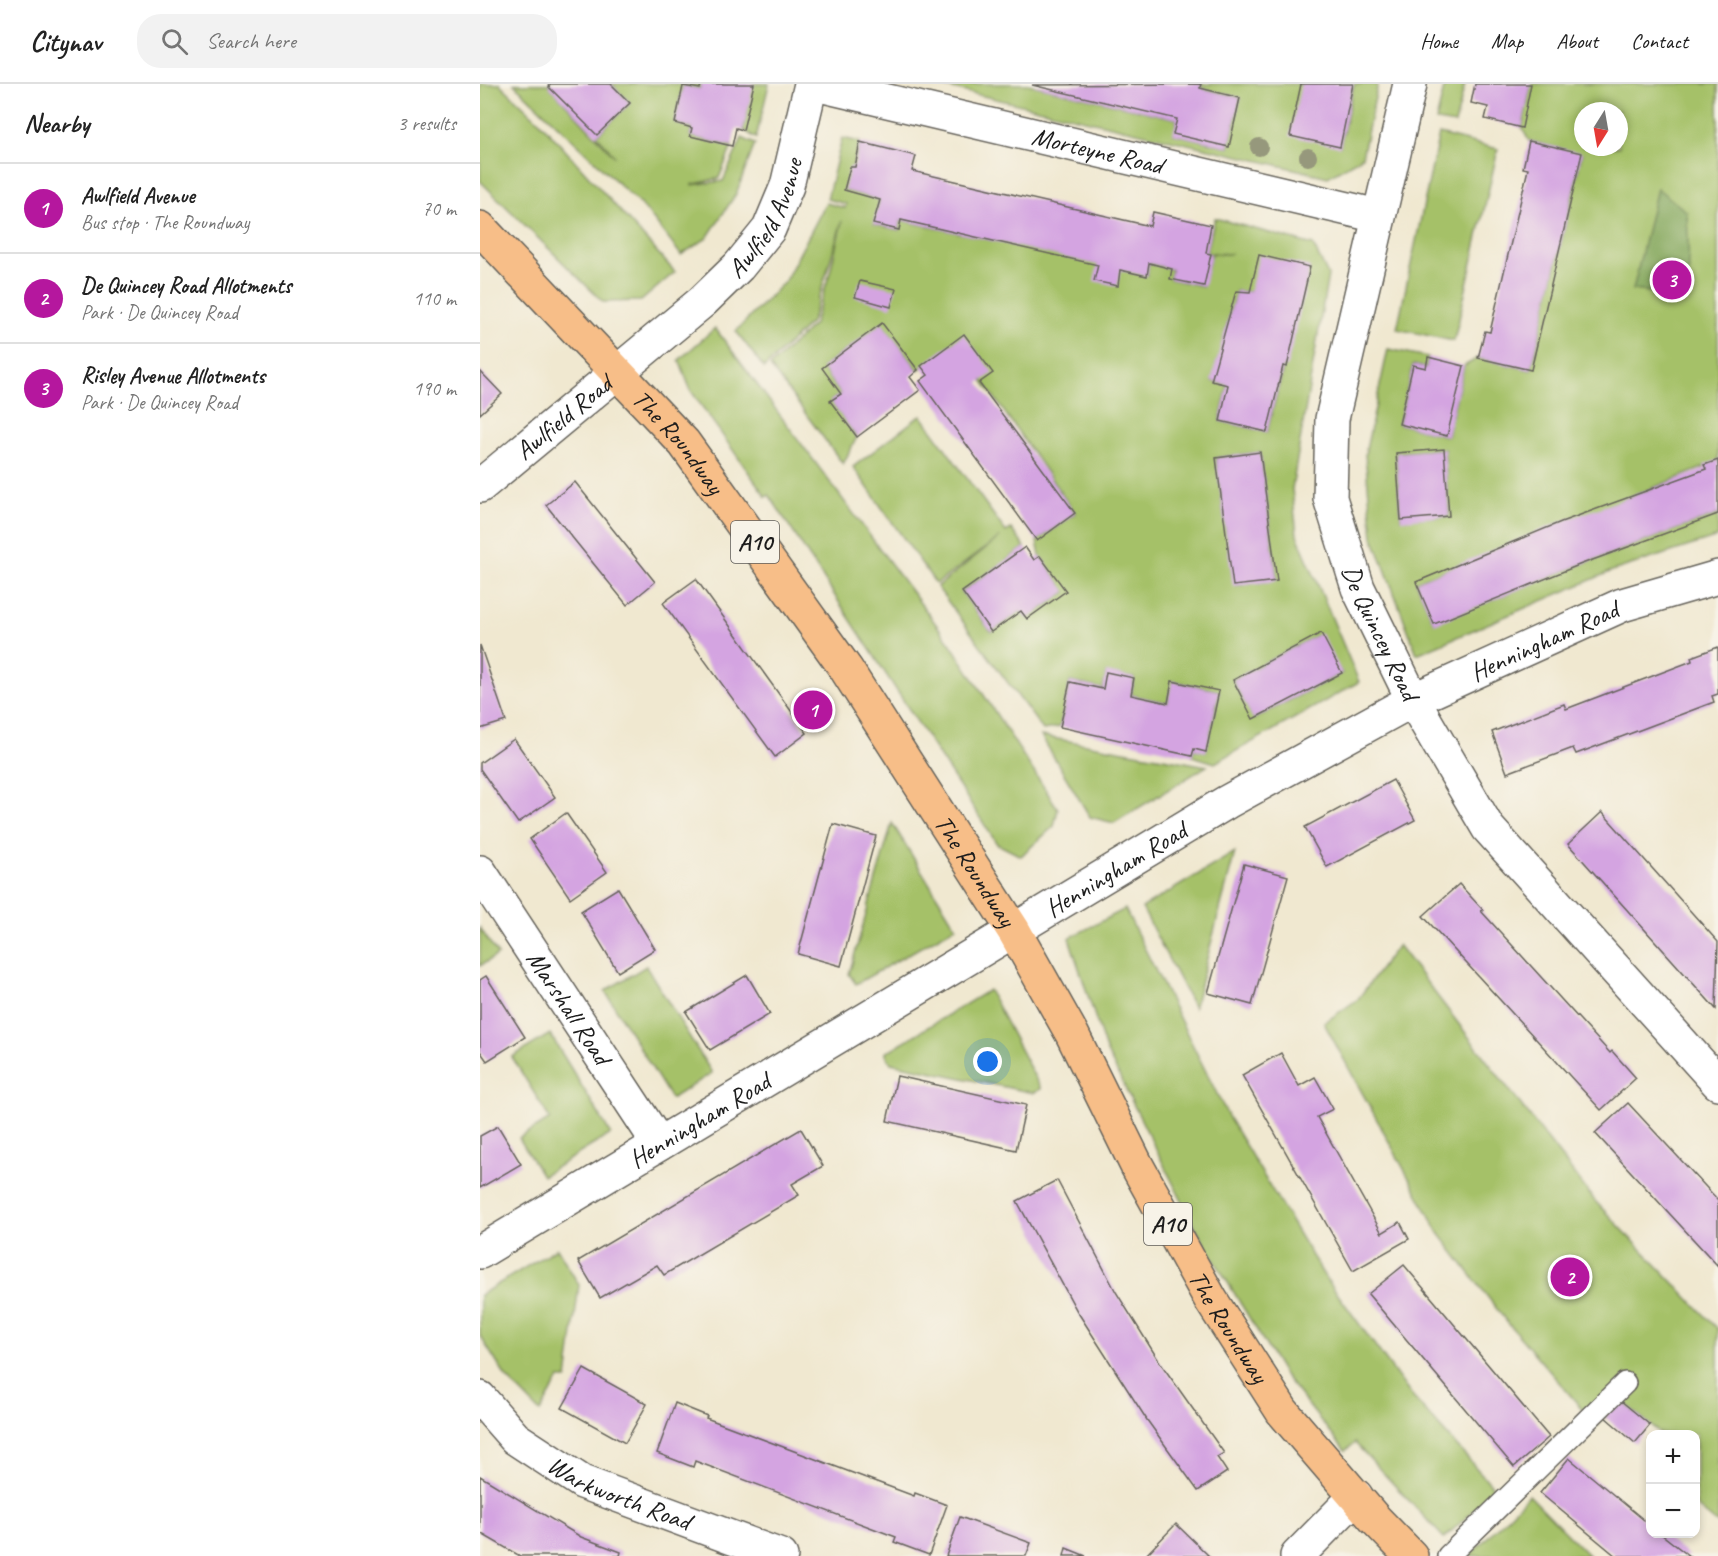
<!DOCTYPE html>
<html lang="en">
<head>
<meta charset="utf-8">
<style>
	body { margin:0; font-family:Caveat,sans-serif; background:#f2f2f2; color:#222 }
	.controls { position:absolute; right:18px; bottom:18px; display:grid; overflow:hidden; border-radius:12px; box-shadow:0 3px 9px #0003 }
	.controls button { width:54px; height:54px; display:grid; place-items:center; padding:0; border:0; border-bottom:2px solid #e0e0e0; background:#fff; color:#222; font:30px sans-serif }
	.compass { position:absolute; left:1094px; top:18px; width:54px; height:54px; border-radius:50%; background:#fff; box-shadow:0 3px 9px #0003; rotate:191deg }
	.you { position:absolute; left:508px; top:978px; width:21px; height:21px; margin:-15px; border:4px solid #fff; border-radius:50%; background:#1a73e8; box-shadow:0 0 0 9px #1a73e833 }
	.badge { display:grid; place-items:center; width:39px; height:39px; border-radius:50%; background:#b5179e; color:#fff; font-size:20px; font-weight:700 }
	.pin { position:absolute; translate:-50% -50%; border:3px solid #fff; box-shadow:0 2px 6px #0006 }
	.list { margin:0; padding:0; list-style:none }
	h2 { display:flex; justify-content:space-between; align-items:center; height:78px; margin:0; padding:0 24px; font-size:26px }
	h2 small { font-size:20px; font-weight:400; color:#767676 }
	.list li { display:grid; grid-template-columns:39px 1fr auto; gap:18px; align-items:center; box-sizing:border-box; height:90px; padding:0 24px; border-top:2px solid #e0e0e0 }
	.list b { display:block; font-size:22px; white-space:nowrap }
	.list p { margin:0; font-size:20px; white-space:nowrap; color:#767676 }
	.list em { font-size:20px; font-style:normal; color:#767676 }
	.icon { flex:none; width:33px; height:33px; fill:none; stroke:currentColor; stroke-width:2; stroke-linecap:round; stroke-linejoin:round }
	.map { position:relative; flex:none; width:1238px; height:1472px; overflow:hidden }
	header { display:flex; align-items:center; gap:36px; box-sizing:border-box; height:84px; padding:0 30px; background:#fff; border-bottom:2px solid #e0e0e0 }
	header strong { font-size:28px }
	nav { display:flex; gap:33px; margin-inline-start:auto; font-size:21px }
	.search { width:420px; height:54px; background:#f2f2f2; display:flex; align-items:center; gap:15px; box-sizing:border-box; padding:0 21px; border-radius:24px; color:#767676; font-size:22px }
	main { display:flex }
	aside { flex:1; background:#fff }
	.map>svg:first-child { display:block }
	.green { fill:#a5c168; stroke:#606e42; stroke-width:1.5; fill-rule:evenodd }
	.forest { fill:#84a75c; stroke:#50623c; stroke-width:1.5 }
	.building { fill:#d4a4e1 }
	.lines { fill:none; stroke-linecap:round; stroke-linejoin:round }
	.lane-casing { stroke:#66635b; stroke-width:24 }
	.street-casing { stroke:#66635b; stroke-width:36 }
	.highway-casing { stroke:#66635b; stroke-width:36 }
	.lane { stroke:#fff; stroke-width:21 }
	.street { stroke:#fff; stroke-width:33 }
	.highway { stroke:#f7be88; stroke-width:33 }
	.tree { fill:#96987c }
	.labels { text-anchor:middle; stroke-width:5; stroke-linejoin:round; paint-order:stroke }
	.shield { fill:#f7f3e8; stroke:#5e5c59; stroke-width:1.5 }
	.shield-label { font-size:24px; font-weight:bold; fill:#1c1c1c }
	.street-label { font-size:26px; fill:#1c1c1c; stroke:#f7f3e8 }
</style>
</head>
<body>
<header>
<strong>Citynav</strong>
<div class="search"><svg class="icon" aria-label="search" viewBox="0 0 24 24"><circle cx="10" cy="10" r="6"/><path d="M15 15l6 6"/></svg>Search here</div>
<nav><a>Home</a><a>Map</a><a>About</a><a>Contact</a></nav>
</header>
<main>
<aside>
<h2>Nearby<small>3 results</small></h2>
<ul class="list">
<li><span class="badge">1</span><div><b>Awlfield Avenue</b><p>Bus stop · The Roundway</p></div><em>70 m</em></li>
<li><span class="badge">2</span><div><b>De Quincey Road Allotments</b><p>Park · De Quincey Road</p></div><em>110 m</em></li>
<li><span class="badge">3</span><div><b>Risley Avenue Allotments</b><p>Park · De Quincey Road</p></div><em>190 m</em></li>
</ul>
</aside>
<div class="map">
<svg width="1238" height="1472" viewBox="0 0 1238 1472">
	<rect width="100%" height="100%" fill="#f7f3e8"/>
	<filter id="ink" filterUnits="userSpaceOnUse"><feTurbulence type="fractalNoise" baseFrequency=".0167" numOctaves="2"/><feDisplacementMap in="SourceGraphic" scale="12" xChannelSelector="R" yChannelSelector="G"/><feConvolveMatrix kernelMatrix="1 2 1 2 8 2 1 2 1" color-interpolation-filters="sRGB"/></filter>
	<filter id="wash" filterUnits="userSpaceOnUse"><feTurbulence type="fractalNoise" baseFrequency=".008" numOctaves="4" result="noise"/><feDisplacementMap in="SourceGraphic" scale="24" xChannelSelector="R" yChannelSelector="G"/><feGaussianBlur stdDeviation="1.35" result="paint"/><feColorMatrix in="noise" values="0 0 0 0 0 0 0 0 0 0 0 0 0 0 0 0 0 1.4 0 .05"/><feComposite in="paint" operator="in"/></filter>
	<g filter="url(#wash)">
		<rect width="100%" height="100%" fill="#f0e8d0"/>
		<g class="green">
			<path d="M 0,0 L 20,0 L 59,37 L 195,188 L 161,217 L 123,218 L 0,97 Z"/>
			<path d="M 34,0 L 71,0 L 69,2 L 135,73 L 117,51 L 150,19 L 131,0 L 221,0 L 220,5 L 203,2 L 195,39 L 212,44 L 210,52 L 252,62 L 239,94 L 211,101 L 243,97 L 262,54 L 275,60 L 256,110 L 227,154 L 201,171 L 165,125 Z"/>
			<path d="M 272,0 L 289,0 L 276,54 L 263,46 Z"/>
			<path d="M 452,0 L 548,0 L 697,35 L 694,50 L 749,63 L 760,14 L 720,4 L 721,0 L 821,0 L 860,62 L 874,0 L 898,0 L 882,73 L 848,93 Z"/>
			<path d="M 965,0 L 985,0 L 975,40 L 956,37 Z"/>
			<path d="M 1051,0 L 1238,0 L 1238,378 L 936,498 L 954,539 L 1099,481 L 1238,430 L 1238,453 L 1132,487 L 937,570 L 893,453 L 885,370 L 908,265 L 948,273 L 946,284 L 933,281 L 919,340 L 967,352 L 984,282 L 998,274 L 1051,286 L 1102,70 L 1049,57 L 1042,44 ZM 1103,27 L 1139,27 L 1139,63 L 1103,63 ZM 964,365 L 969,432 L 921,435 L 916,369 Z"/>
			<path d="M 959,50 L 1018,65 L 974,257 L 917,245 Z"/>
			<path d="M 362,54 L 380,58 L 365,106 L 400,116 L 394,140 L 419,146 L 421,136 L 667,191 L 669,179 L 692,185 L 690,195 L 723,202 L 731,170 L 752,170 L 726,169 L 735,134 L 833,161 L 848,191 L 812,405 L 817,451 L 879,598 L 735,679 L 712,672 L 714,665 L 726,667 L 739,607 L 693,597 L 688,619 L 651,611 L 654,594 L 626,589 L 623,605 L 590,598 L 580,643 L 563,646 L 457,503 L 520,453 L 456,500 L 373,383 L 441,331 L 526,448 L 531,445 L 545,463 L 482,508 L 511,548 L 541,527 L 547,535 L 586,508 L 560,472 L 557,457 L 595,429 L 502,296 L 484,251 L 438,286 L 402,240 L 342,284 L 361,310 L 351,317 L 377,353 L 363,380 L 290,282 L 334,240 L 350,188 L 362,137 L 332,237 L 284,284 L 256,247 L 305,197 L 346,119 L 365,124 L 366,120 L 347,115 ZM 829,184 L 787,348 L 740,337 L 748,301 L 732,297 L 756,207 L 770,208 ZM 780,368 L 797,496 L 754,502 L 736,374 ZM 836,552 L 862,589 L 774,635 L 753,596 Z"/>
			<path d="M 235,244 L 470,559 L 578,725 L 574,742 L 541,772 L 517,760 L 289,411 L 286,413 L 211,307 L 199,276 Z"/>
			<path d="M 561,652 L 727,682 L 634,739 L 610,733 Z"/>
			<path d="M 412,739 L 476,843 L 376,900 L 369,890 Z"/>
			<path d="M 755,768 L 714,924 L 662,824 Z"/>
			<path d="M 645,825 L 750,1036 L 843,1190 L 931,1311 L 1016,1406 L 964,1454 L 875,1359 L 865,1367 L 804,1291 L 719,1151 L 626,966 L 589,854 Z"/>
			<path d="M 0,844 L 18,871 L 0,882 Z"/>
			<path d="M 918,861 L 1115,1117 L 1238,1245 L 1238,1440 L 1216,1422 L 1216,1350 L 1181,1350 L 1140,1316 L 1117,1342 L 1026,1237 L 959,1149 L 844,939 L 878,915 Z"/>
			<path d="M 166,882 L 232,989 L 191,1015 L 125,907 Z"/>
			<path d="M 509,906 L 561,1005 L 553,1009 L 411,979 L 405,969 Z"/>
			<path d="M 70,950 L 131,1050 L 62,1092 L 39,1054 L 70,1035 L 32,973 Z"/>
			<path d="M 77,1164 L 99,1201 L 87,1295 L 79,1295 L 60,1328 L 26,1293 L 0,1252 L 0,1211 Z"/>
			<path d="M 1049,1411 L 1109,1472 L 989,1472 Z"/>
		</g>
		<path class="forest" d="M 1177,104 L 1207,128 L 1209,188 L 1190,210 L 1153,206 Z"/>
		<g id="blocks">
			<g class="building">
				<path d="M 71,0 L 131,0 L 150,19 L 117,51 L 68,2 Z"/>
				<path d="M 221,0 L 274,0 L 263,46 L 256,44 L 252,62 L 210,52 L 212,44 L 195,39 L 203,2 L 220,5 Z"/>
				<path d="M 721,0 L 720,4 L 760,14 L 749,63 L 693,50 L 697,35 L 552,1 Z"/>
				<path d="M 821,0 L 873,0 L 860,63 L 810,52 Z"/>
				<path d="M 995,0 L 1051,0 L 1042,44 L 1005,35 L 1008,23 L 991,19 Z"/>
				<path d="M 1049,57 L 1102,69 L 1051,286 L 998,274 L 1005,247 L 1010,248 L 1048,85 L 1043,84 Z"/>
				<path d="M 380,58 L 436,72 L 432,87 L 670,142 L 673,128 L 731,141 L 726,169 L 731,170 L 724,202 L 690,195 L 692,185 L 669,179 L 667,192 L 640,186 L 638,202 L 614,197 L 618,181 L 421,136 L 419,146 L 393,140 L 400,116 L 364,106 L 370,83 L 375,83 Z"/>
				<path d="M 779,171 L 830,183 L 807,283 L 803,282 L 787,348 L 740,337 L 748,301 L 731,297 L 756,207 L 770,208 Z"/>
				<path d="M 380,197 L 416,205 L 411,223 L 375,213 Z"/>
				<path d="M 402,239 L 438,286 L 430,293 L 440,306 L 377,353 L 350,317 L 361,310 L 342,284 Z"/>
				<path d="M 484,250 L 513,289 L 499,299 L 595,429 L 557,457 L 440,297 L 448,291 L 441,282 Z"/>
				<path d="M 948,273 L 984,282 L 967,352 L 919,340 L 933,281 L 946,284 Z"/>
				<path d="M 0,287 L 22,310 L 0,330 Z"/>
				<path d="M 964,365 L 969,432 L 921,436 L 916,369 Z"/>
				<path d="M 780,368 L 797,497 L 753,502 L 736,374 Z"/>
				<path d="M 1238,376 L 1238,430 L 1099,481 L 954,540 L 936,498 L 1081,438 L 1226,385 L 1224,381 Z"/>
				<path d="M 95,398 L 175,498 L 147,521 L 66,421 Z"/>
				<path d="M 545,463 L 554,476 L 560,472 L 586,507 L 547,535 L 541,527 L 511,548 L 482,508 Z"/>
				<path d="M 216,495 L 327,649 L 295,673 L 183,519 Z"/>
				<path d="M 841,549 L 862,589 L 773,635 L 753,596 Z"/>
				<path d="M 0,561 L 26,637 L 0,645 Z"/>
				<path d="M 1238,563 L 1238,610 L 1232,612 L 1234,618 L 1096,670 L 1093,664 L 1027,689 L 1012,648 L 1084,620 L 1086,625 L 1212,577 L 1211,573 Z"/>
				<path d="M 626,588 L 654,594 L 651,611 L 688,619 L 692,597 L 739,607 L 726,668 L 714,665 L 712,672 L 580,643 L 590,598 L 623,605 Z"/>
				<path d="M 34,655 L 75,713 L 38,739 L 0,685 L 0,679 Z"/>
				<path d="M 913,696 L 935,736 L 847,783 L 825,743 Z"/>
				<path d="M 1122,728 L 1238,858 L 1236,925 L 1088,760 Z"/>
				<path d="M 86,729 L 127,788 L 90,814 L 50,755 Z"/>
				<path d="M 353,740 L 396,752 L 361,882 L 318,870 Z"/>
				<path d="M 764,780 L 808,792 L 772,921 L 728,909 Z"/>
				<path d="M 979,800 L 1003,826 L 1001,827 L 1130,969 L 1132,967 L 1156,994 L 1121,1026 L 943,832 Z"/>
				<path d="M 138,804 L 175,865 L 138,888 L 101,827 Z"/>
				<path d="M 267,891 L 290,930 L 230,966 L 206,928 Z"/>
				<path d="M 6,892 L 45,953 L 7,977 L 0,967 L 0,896 Z"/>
				<path d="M 801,969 L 819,1002 L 835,993 L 853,1025 L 837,1033 L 902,1149 L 920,1138 L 929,1155 L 873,1187 L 762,991 Z"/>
				<path d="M 417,992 L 546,1021 L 536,1066 L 407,1037 Z"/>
				<path d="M 1148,1019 L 1238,1116 L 1238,1182 L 1115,1049 Z"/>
				<path d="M 18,1042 L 41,1080 L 0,1104 L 0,1052 Z"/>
				<path d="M 321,1045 L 343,1082 L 312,1100 L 319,1111 L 184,1191 L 177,1181 L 120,1214 L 98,1177 Z"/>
				<path d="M 577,1096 L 636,1208 L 679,1277 L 744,1369 L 737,1373 L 747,1388 L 718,1407 L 667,1336 L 597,1227 L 537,1117 Z"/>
				<path d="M 924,1181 L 1069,1353 L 1034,1383 L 888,1210 Z"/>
				<path d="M 104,1285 L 167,1320 L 145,1359 L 82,1324 Z"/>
				<path d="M 1140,1316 L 1170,1341 L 1155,1359 L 1125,1333 Z"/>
				<path d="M 195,1319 L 227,1332 L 226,1334 L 434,1412 L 435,1409 L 467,1421 L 449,1471 L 414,1458 L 416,1453 L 215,1377 L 213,1383 L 177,1369 Z"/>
				<path d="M 1089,1374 L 1170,1441 L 1170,1450 L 1181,1450 L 1209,1472 L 1136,1472 L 1060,1409 Z"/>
				<path d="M 0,1392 L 101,1453 L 141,1468 L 140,1472 L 40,1472 L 0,1449 Z"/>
				<path d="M 480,1433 L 551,1459 L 546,1472 L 466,1472 Z"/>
				<path d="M 696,1440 L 729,1472 L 665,1472 Z"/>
				<path d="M 586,1464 L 606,1472 L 584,1472 Z"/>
			</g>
		</g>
	</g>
	<g filter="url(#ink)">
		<use href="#blocks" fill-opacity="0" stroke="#66635b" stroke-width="1.5"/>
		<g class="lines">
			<defs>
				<path id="lane" d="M 968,1472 L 1145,1299"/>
				<g id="street">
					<path id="s1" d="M 335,0 L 898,132"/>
					<path id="s2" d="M 930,0 L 852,335 L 850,414 L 878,504 L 933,616 L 1008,744 L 1238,999"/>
					<path id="s3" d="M 0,402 L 223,217 L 259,182 L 289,145 L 307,102 L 331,0"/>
					<path id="s4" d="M 0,788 L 179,1060"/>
					<path id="s5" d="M 0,1168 L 747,718 L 933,616 L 1142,521 L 1238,493"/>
					<path id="s6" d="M 0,1314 L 35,1354 L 102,1398 L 301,1472"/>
					<path d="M 817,1472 L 876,1412"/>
				</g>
				<g id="highway">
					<path id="s7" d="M 0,144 L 204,359 L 366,585 L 534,847 L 592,950 L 657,1082 L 731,1216 L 802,1327 L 894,1434 L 931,1472"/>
				</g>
			</defs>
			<use href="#lane" class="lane-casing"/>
			<use href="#street" class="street-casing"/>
			<use href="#highway" class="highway-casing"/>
			<use href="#lane" class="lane"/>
			<use href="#street" class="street"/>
			<use href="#highway" class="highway"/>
		</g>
		<g class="tree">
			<circle cx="779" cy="63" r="9"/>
			<circle cx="828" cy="73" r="9"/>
		</g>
	</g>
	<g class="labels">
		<g class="shield">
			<rect x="251" y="437" width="48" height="42" rx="4.5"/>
			<rect x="664" y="1119" width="48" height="42" rx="4.5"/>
		</g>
		<g class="shield-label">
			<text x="275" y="466">A10</text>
			<text x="688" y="1148">A10</text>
		</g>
		<g class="street-label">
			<text dy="9" stroke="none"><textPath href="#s1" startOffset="290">Morteyne Road</textPath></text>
			<text dy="9" stroke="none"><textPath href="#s3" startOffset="396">Awlfield Avenue</textPath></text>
			<text dy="9" stroke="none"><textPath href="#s3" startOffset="108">Awlfield Road</textPath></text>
			<text dy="9" stroke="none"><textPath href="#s7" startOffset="292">The Roundway</textPath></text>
			<text dy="9" stroke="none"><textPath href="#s2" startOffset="567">De Quincey Road</textPath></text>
			<text dy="9" stroke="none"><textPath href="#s5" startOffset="1228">Henningham Road</textPath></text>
			<text dy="9" stroke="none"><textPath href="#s5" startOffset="742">Henningham Road</textPath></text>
			<text dy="9" stroke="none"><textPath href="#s7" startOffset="814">The Roundway</textPath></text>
			<text dy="9" stroke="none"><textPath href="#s4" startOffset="162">Marshall Road</textPath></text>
			<text dy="9" stroke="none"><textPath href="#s5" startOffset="256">Henningham Road</textPath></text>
			<text dy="9" stroke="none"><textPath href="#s7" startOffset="1336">The Roundway</textPath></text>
			<text dy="9" stroke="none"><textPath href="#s6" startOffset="172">Warkworth Road</textPath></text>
		</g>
	</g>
</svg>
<div class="controls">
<button>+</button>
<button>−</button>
</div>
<svg class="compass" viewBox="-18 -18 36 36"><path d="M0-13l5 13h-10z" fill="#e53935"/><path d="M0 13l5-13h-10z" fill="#767676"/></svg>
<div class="you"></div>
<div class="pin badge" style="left:333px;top:626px">1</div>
<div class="pin badge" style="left:1090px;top:1193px">2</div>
<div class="pin badge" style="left:1192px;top:196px">3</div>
</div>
</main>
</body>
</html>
